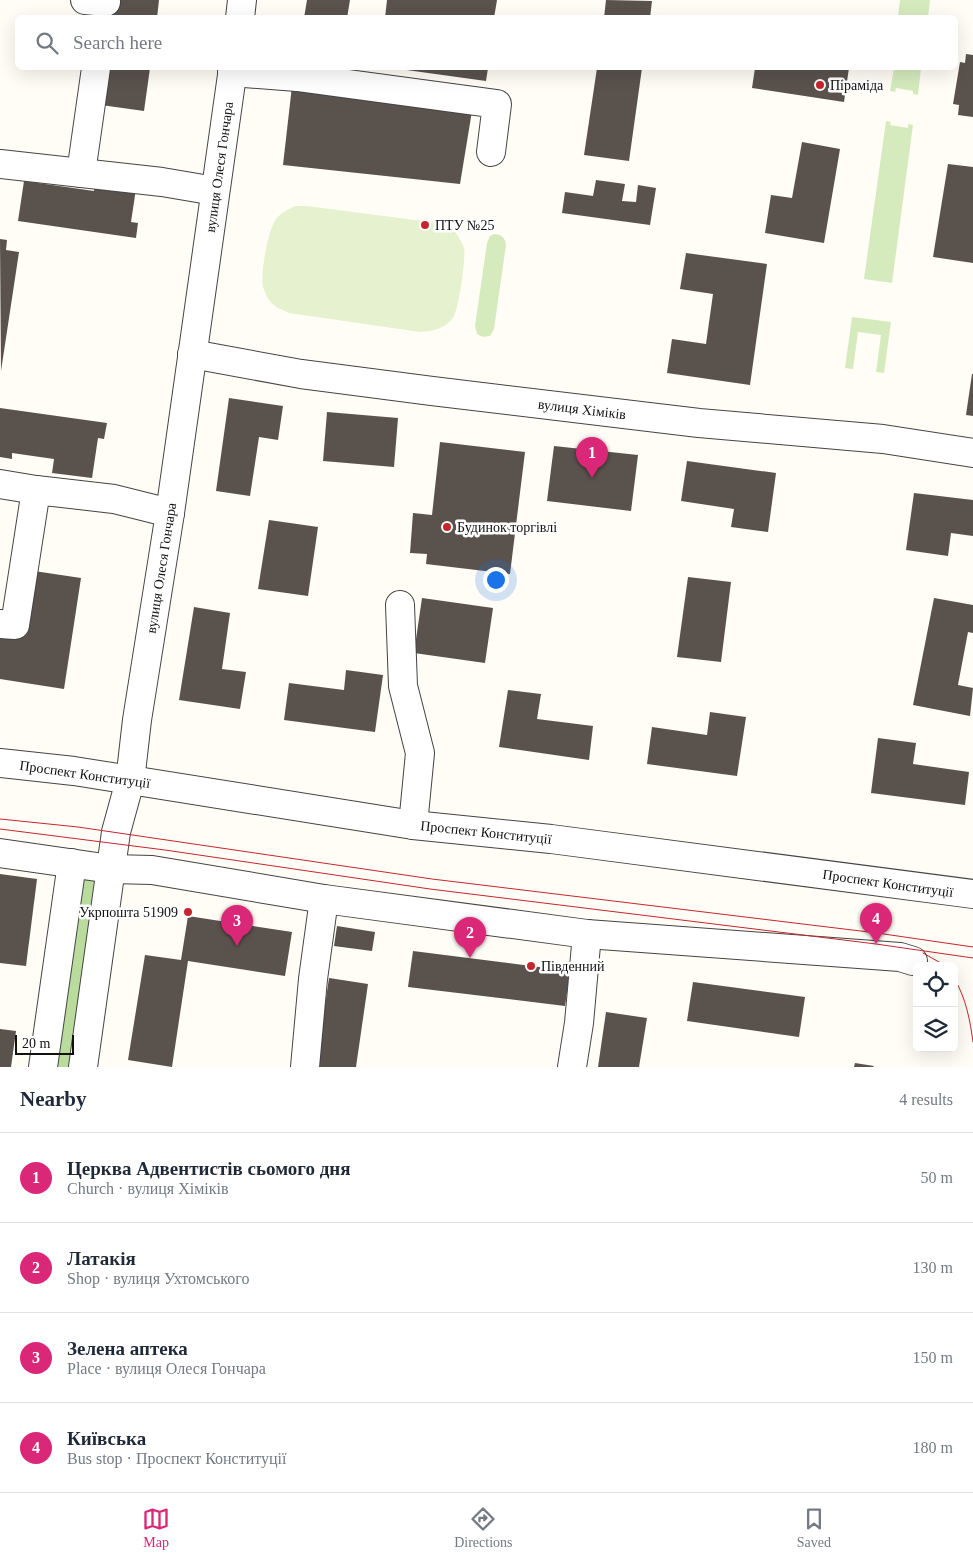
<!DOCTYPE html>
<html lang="en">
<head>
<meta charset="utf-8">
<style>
	body { margin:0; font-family:"Times New Roman",serif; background:#f6f6f7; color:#1f2937 }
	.controls { position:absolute; right:15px; bottom:15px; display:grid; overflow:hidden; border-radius:8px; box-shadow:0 5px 20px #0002 }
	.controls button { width:45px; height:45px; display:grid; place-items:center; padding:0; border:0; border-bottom:1px solid #e0e1e3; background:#fff; color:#1f2937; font:25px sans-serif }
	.scale { position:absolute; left:15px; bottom:12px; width:59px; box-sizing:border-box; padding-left:5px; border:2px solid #111; border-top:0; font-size:14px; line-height:18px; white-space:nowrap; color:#111; -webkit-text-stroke:4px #fff; paint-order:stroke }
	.you { position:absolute; left:495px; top:579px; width:18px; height:18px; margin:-12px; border:4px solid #fff; border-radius:50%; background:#1a73e8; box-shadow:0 0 0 8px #1a73e833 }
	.badge { display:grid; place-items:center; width:32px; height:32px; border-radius:50%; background:#db2777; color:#fff; font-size:16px; font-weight:700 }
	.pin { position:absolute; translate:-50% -41px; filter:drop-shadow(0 1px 2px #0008) }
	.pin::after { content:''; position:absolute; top:26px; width:18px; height:15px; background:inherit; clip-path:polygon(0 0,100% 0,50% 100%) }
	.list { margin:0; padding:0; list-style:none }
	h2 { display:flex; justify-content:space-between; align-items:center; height:65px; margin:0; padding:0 20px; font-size:21px }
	h2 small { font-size:16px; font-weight:400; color:#747a83 }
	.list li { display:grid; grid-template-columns:32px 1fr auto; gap:15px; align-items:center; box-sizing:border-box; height:90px; padding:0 20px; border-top:1px solid #e0e1e3 }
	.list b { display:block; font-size:19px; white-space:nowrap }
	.list p { margin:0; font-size:16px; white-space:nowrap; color:#747a83 }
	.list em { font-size:16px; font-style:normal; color:#747a83 }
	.icon { flex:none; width:28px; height:28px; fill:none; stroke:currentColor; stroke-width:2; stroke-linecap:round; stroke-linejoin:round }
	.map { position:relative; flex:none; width:973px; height:1067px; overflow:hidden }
	.search { position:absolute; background:#fff; box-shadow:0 5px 20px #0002; left:15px; right:15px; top:15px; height:55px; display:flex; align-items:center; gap:12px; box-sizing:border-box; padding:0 18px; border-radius:8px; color:#747a83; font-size:19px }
	.sheet { height:425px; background:#fff }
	nav { display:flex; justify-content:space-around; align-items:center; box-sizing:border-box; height:70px; border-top:1px solid #e0e1e3; background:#fff; font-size:14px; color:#747a83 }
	nav a { display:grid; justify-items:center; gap:2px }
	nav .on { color:#db2777 }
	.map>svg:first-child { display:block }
	.green { fill:#d5ebbd }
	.forest { fill:#b9dc9c }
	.pitch { fill:#e6f2cf }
	.building { fill:#5a524d }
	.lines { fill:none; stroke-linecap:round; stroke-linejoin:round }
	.minor-casing { stroke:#444; stroke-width:30 }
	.minor { stroke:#fff; stroke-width:28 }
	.tram { stroke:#c4262e; stroke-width:1 }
	.poi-dot { fill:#c4262e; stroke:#fff; stroke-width:2 }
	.labels { text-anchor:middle; stroke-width:5; stroke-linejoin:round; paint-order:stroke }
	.poi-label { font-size:14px; fill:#111; stroke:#fff; text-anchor:start }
	.street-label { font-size:14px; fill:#111; stroke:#fff }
</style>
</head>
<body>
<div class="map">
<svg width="973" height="1067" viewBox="0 0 973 1067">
	<rect width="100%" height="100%" fill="#fffdf5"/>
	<g class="green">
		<path d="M 900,0 L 930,0 L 928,17 L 898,17 Z"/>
		<path d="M 894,68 L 916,70 L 916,68 L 921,68 L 918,95 L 913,94 L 913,91 L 896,88 L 895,92 L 890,91 Z"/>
		<path d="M 886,121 L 891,122 L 890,125 L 908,128 L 908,124 L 913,125 L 892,283 L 864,279 Z"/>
		<path d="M 494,234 C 502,234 505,238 506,245 L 494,329 L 490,336 L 483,337 L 477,334 L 475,326 L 487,243 L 490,236 Z"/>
		<path d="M 852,317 L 891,322 L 884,373 L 876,372 L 881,335 L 858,332 L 853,369 L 845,368 Z"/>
	</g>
	<path class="forest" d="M 90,878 L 95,881 L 74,1067 L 48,1067 L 79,879 Z"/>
	<path class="pitch" d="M 295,206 L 307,206 L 438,223 C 446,226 455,229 459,238 C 461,241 463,245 464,248 C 466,260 459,306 454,316 C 446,329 433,331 420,332 L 289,313 C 280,309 272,306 267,297 C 266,294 264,290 263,287 C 260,274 268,230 276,219 C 281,213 287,210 295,206 Z"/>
	<g class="building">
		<path d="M 115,0 L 159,0 L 157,18 L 113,18 Z"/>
		<path d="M 307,0 L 350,0 L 347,18 L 304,18 Z"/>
		<path d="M 387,0 L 497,0 L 494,18 L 385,18 Z"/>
		<path d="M 606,0 L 652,1 L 650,18 L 604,18 Z"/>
		<path d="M 966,54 L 973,55 L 973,117 L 958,115 L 959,105 L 953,104 L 960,62 L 965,63 Z"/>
		<path d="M 106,68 L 150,68 L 144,111 L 101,105 Z"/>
		<path d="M 392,68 L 488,68 L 486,81 Z"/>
		<path d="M 597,68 L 642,68 L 629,161 L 584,155 Z"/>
		<path d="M 755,68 L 849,68 L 844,102 L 752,88 Z"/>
		<path d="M 292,86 L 472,111 L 460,184 L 283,165 Z"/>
		<path d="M 802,142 L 840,149 L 824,243 L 765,233 L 771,195 L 792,198 Z"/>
		<path d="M 948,164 L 973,167 L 973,263 L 933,257 Z"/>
		<path d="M 96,177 L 137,182 L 131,222 L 138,223 L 136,238 L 18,221 L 24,181 L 94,191 Z"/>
		<path d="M 596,180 L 625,184 L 622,201 L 636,202 L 638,185 L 656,188 L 650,225 L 562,213 L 565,192 L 593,196 Z"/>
		<path d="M 0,239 L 7,240 L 6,250 L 19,252 L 1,371 Z"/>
		<path d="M 686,253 L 767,264 L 750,385 L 667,373 L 672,339 L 706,344 L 713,294 L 680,289 Z"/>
		<path d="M 972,374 L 973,374 L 973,416 L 966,415 Z"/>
		<path d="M 229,398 L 283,406 L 278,440 L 259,437 L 250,496 L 216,491 Z"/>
		<path d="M 0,408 L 107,423 L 104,439 L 98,438 L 92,478 L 52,473 L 54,459 L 12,453 L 12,459 L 0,457 Z"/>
		<path d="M 327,412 L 398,418 L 394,467 L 323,461 Z"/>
		<path d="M 440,442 L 525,452 L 510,574 L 426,564 L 427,554 L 410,553 L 413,513 L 432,515 Z"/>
		<path d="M 554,446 L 638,455 L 631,511 L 547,501 Z"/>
		<path d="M 687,461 L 776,473 L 768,532 L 731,527 L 734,509 L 681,501 Z"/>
		<path d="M 914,493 L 973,500 L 973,536 L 951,533 L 948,556 L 906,550 Z"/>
		<path d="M 269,520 L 318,527 L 308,596 L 258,589 Z"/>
		<path d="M 34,571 L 81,578 L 64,689 L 0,679 L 0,633 L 24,637 Z"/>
		<path d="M 688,577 L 731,582 L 721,662 L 677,657 Z"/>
		<path d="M 422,598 L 493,608 L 485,663 L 414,653 Z"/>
		<path d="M 934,598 L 973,605 L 973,633 L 968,632 L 958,685 L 973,688 L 970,716 L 913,705 Z"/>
		<path d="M 194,607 L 230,613 L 222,669 L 246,672 L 240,709 L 179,700 Z"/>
		<path d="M 346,670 L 383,675 L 375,732 L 284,720 L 289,683 L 344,690 Z"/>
		<path d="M 508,690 L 541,694 L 537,719 L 593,726 L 589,760 L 499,747 Z"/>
		<path d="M 710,712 L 746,717 L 737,776 L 647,764 L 652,727 L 707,735 Z"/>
		<path d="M 878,738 L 916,743 L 913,764 L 969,772 L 965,805 L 871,793 Z"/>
		<path d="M 0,874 L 37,879 L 26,966 L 0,963 Z"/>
		<path d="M 188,916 L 292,932 L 285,976 L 188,961 L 172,1067 L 128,1060 L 145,955 L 181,960 Z"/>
		<path d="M 337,926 L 375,932 L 372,951 L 334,946 Z"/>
		<path d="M 413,951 L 570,971 L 565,1006 L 408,987 Z"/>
		<path d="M 329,978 L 368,984 L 356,1067 L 316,1067 Z"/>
		<path d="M 693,982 L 805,997 L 799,1037 L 687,1021 Z"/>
		<path d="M 606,1012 L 647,1018 L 639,1067 L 598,1067 Z"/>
		<path d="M 0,1029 L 16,1031 L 11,1067 L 0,1067 Z"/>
		<path d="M 855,1063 L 874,1066 L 873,1067 L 854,1067 Z"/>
	</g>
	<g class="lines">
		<defs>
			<g id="minor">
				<path d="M 85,0 L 106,2"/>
				<path d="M 240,18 L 242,0"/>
				<path d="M 232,72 L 297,77 L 497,104 L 491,152"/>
				<path d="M 0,164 L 162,182 L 215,191"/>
				<path d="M 81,173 L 96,68"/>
				<path d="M 192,354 L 301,374 L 432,391 L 699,423 L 883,439 L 973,453"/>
				<path d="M 0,484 L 36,490"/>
				<path d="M 400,605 L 403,686 L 420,753 L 413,825"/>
				<path d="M 0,624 L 15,625 L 36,490 L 114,499 L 170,513"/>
				<path d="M 0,763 L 74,771 L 413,825 L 551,839 L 973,894"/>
				<path d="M 0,853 L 111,869 L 152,870 L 324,899 L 587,934 L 900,957 L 913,961"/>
				<path d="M 43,1067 L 72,863"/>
				<path d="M 83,1067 L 116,832 L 130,781 L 137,720 L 170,513 L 233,68"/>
				<path d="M 305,1067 L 313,979 L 324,899"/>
				<path d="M 572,1067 L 579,1023 L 587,934"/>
			</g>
		</defs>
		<use href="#minor" class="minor-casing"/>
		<use href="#minor" class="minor"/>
		<g class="tram">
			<path d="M 0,819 L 78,827 L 432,879 L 877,933 L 973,947"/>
			<path d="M 0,829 L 165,850 L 430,889 L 876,944 L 973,958"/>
			<path d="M 923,953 L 946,966"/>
			<path d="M 954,978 C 966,998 970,1020 973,1042"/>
		</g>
	</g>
	<g class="poi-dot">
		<circle cx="820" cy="85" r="5"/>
		<circle cx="425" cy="225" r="5"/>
		<circle cx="447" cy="527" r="5"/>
		<circle cx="188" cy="912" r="5"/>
		<circle cx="531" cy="966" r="5"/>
	</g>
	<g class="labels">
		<g class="poi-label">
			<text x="830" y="90">Піраміда</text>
			<text x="435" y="230">ПТУ №25</text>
			<text x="457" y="532">Будинок торгівлі</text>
			<text x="178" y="917" text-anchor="end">Укрпошта 51909</text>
			<text x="541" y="971">Південний</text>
		</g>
		<g class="street-label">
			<text transform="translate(219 167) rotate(-82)" y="5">вулиця Олеся Гончара</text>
			<text transform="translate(582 409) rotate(7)" y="5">вулиця Хіміків</text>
			<text transform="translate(161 568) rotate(-81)" y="5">вулиця Олеся Гончара</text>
			<text transform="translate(85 774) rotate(8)" y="5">Проспект Конституції</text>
			<text transform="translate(486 832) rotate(6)" y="5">Проспект Конституції</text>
			<text transform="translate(888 883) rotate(8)" y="5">Проспект Конституції</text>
		</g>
	</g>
</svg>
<div class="controls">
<button><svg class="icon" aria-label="locate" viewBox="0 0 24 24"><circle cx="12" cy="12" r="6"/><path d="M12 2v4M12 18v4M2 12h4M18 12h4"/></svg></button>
<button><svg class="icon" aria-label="layers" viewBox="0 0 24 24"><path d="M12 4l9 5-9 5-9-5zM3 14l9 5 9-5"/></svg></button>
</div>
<div class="scale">20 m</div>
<div class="you"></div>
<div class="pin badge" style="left:592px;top:478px">1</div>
<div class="pin badge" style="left:470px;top:958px">2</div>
<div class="pin badge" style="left:237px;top:946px">3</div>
<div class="pin badge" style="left:876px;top:944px">4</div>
<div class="search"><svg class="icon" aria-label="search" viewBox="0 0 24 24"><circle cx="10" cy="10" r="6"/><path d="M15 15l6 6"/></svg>Search here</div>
</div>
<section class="sheet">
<h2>Nearby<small>4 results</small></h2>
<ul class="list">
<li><span class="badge">1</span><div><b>Церква Адвентистів сьомого дня</b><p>Church · вулиця Хіміків</p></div><em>50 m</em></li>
<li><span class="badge">2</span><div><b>Латакія</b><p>Shop · вулиця Ухтомського</p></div><em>130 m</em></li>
<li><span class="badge">3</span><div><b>Зелена аптека</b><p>Place · вулиця Олеся Гончара</p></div><em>150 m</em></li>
<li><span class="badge">4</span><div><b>Київська</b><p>Bus stop · Проспект Конституції</p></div><em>180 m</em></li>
</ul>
</section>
<nav>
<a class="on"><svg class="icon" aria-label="map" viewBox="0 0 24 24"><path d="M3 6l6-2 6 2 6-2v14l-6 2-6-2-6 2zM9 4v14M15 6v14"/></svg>Map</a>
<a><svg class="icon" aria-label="directions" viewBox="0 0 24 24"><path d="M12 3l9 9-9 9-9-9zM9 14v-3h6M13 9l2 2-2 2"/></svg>Directions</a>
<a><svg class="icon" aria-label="saved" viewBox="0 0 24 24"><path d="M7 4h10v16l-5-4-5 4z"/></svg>Saved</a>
</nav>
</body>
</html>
